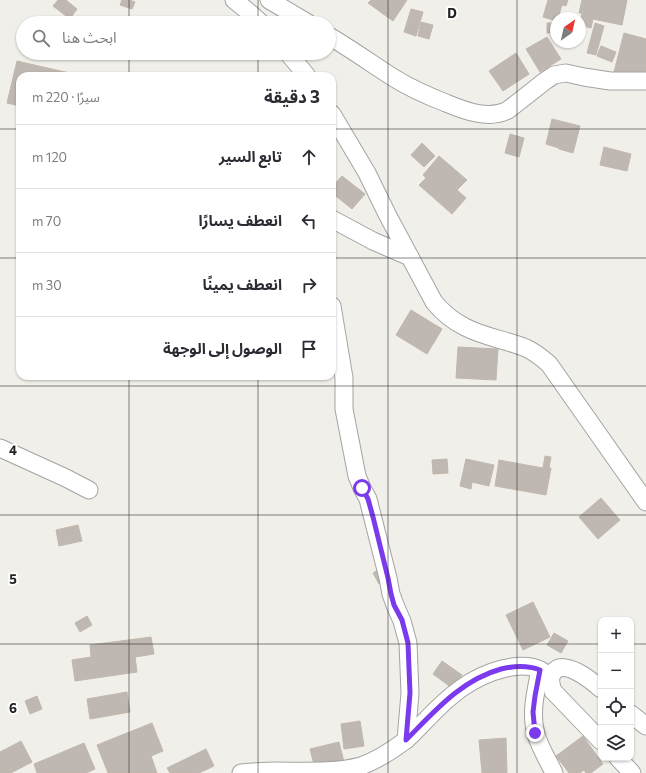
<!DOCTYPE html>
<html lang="ar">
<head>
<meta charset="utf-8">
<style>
	body { margin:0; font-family:Commissioner,"Noto Sans Arabic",sans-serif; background:#f7f7f7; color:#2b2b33; direction:rtl }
	.controls { position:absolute; right:12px; bottom:12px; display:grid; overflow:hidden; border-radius:8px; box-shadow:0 1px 3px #0004 }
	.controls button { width:36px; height:36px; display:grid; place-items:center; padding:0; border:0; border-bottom:1px solid #e1e1e2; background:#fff; color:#2b2b33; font:20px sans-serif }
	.compass { position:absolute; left:550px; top:12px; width:36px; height:36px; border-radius:50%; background:#fff; box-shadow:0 1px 3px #0004; rotate:34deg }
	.stop { position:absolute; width:12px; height:12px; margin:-9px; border:3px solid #7c3aed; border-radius:50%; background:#fff }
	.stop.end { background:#7c3aed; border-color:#fff; box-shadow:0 1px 4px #0008 }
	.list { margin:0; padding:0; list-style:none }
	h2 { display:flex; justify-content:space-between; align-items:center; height:52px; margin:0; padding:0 16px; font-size:17px }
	h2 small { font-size:13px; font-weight:400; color:#7c7c81 }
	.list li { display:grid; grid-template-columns:26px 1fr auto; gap:12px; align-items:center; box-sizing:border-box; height:64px; padding:0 16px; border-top:1px solid #e1e1e2 }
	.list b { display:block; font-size:15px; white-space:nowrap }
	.list em { font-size:13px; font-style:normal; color:#7c7c81 }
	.icon { flex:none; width:22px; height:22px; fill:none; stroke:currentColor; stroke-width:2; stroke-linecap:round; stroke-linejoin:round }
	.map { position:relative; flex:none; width:646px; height:773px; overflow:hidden; direction:ltr }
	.search { position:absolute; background:#fff; box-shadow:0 1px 3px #0004; left:16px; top:16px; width:320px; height:44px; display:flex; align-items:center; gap:10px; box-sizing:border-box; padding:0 14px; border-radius:22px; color:#7c7c81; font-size:15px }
	.panel { position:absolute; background:#fff; box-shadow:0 1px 3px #0004; left:16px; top:72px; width:320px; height:308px; border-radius:12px; direction:rtl }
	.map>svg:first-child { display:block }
	.building { fill:#bfb8b2; stroke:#c2b7ac }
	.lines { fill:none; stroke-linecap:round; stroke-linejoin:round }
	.street-casing { stroke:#a3a3a3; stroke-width:19 }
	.street { stroke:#fff; stroke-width:17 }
	.route { stroke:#7c3aed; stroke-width:5 }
	.grid { fill:none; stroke:#222; stroke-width:1; stroke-opacity:0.55 }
	.grid-label { font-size:13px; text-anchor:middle; font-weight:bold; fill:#222; stroke:#fff; stroke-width:4; stroke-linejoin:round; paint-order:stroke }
</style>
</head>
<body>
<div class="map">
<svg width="646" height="773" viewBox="0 0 646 773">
	<rect width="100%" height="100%" fill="#f1efe9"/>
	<g class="building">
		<path d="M 58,0 L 66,0 L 77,9 L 70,19 L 53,6 Z"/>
		<path d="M 122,0 L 130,0 L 135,2 L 132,9 L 120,5 Z"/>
		<path d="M 371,0 L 407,0 L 393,21 L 368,3 Z"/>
		<path d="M 548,0 L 568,0 L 566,6 L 562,5 L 558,18 L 556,18 L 556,21 L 543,17 Z"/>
		<path d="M 582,0 L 627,0 L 622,25 L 593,19 L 591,28 L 580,25 L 582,13 L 579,13 Z"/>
		<path d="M 411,9 L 423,12 L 416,36 L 404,32 Z"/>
		<path d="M 421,22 L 433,25 L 429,39 L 418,36 Z"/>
		<rect x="547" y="23" width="9" height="10"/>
		<path d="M 595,23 L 604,26 L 596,55 L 587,53 Z"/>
		<path d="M 624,33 L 646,39 L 646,72 L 643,71 L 641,79 L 614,72 Z"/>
		<path d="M 547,37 L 561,59 L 540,72 L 526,49 Z"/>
		<path d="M 601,46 L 616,52 L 612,62 L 597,56 Z"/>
		<path d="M 516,53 L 529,74 L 503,91 L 489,71 Z"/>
		<path d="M 17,61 L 74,74 L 73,76 L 20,76 L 20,106 L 7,103 Z"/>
		<path d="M 552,119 L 580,126 L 573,153 L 559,149 L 559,148 L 546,144 Z"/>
		<path d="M 510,134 L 524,138 L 519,157 L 505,153 Z"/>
		<path d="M 422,143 L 435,156 L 424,167 L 411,155 Z"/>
		<path d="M 604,147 L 631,154 L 627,171 L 600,165 Z"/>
		<path d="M 439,156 L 467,180 L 457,190 L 466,198 L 452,214 L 419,185 L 426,178 L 423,175 Z"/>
		<path d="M 342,176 L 365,194 L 352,209 L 332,193 L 332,187 Z"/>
		<path d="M 411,310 L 442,329 L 427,354 L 396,335 Z"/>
		<path d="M 458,347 L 498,349 L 496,380 L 456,378 Z"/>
		<path d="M 545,456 L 551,457 L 549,468 L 551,468 L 546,495 L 495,486 L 499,460 L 543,468 Z"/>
		<path d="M 447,459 L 448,473 L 433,474 L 432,460 Z"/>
		<path d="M 466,459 L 494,465 L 489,486 L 472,482 L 471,489 L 460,486 Z"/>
		<path d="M 601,498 L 620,520 L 598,539 L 579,517 Z"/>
		<path d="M 78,525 L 82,541 L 59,546 L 56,530 Z"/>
		<path d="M 384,566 L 391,577 L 379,584 L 373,573 Z"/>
		<path d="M 533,602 L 550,637 L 523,650 L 506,615 Z"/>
		<path d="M 87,616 L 92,625 L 80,632 L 75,623 Z"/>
		<path d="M 554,633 L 568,641 L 561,653 L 547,645 Z"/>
		<path d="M 151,637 L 154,654 L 135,657 L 137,672 L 75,681 L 72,660 L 91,657 L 90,645 Z"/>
		<path d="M 442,661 L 462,675 L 452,688 L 433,674 Z"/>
		<path d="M 127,692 L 130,712 L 90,719 L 87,699 Z"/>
		<path d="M 37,696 L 42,709 L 30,714 L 25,701 Z"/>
		<path d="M 360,721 L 364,746 L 344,749 L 341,724 Z"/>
		<path d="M 152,723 L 163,751 L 151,756 L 157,773 L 108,773 L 97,745 Z"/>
		<path d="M 583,736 L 603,764 L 591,773 L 586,773 L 584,770 L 580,773 L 569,773 L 556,756 Z"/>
		<path d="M 506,738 L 507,773 L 482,773 L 479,740 Z"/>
		<path d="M 21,741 L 32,762 L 11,773 L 0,773 L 0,752 Z"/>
		<path d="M 339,742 L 345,766 L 316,773 L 310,749 Z"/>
		<path d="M 84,743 L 95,769 L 86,773 L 37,773 L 34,764 Z"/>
		<path d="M 206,749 L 214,766 L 199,773 L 170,773 L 167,768 Z"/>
	</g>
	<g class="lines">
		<defs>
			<g id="street">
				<path d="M 234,0 L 250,13 L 261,23"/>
				<path d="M 269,0 L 308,23"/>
				<path d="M 329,36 C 351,49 372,64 394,78 C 410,88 428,96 446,103 C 465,111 489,120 508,110 L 545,81 L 554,75 L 566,73 L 584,77 L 610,81 L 646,81"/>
				<path d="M 288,53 L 307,76"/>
				<path d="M 332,114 L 367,173 L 387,214 L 434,302 C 443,313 453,321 465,327 C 484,337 506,340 526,348 C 535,352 542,358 549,364 L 646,502"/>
				<path d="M 332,219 L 373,241 L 410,257"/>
				<path d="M 332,306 L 344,378 L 344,409 L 357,476 L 362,488 L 368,499 L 388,578 L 391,594 L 395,605 L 402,621 L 408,643 L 410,693 L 406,740"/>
				<path d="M 0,448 L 66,478 L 89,490"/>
				<path d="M 540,670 C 536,691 530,713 536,734 C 540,748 548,760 554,773"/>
				<path d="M 601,689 C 592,681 563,657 553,673 C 549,678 551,685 553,691 L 601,741"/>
				<path d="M 631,714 L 646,726"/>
				<path d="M 618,758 L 632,773"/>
				<path d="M 241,773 C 253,772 265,771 277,771 C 305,771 335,773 361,766 C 375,761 394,749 406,740 C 413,734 420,726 427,719 C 449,696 471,677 502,669 C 514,666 529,664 540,670 C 544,672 547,674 550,676"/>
			</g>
		</defs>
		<use href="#street" class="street-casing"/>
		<use href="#street" class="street"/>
	</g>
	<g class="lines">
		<path class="route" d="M 362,488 L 368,499 L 373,517 L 388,578 L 391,594 L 394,605 L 402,620 L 408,643 L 410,693 L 406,740 C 434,712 461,680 501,669 C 514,666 527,665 540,670 L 535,696 L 533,712 L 535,733"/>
	</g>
	<path class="grid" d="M 129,0 L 129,23M 258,0 L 258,23M 388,0 L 388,773M 517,0 L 517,773M 129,53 L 129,76M 258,53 L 258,76M 0,129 L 20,129M 332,129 L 646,129M 0,258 L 20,258M 332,258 L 646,258M 129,376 L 129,773M 258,376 L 258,773M 0,386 L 646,386M 0,515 L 646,515M 0,644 L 601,644M 631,644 L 646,644"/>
	<g class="grid-label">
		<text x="452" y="18">D</text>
		<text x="13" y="455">4</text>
		<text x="13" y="584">5</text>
		<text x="13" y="713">6</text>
	</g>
</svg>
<div class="controls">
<button>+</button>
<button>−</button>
<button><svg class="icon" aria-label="locate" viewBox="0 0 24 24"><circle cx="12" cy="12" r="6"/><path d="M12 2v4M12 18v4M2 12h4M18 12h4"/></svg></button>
<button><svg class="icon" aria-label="layers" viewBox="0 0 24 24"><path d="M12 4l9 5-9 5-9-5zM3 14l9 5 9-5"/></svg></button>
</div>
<svg class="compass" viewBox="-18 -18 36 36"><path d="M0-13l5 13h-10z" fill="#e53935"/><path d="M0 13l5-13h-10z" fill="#7c7c81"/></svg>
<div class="stop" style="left:362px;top:488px"></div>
<div class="stop end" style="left:535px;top:733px"></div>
<div class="search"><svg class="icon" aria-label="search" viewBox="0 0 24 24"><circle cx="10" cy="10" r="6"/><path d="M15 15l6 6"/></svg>ابحث هنا</div>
<section class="panel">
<h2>3 دقيقة<small>سيرًا · 220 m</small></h2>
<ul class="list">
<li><svg class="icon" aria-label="ahead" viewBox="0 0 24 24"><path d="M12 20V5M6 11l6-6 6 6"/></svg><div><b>تابع السير</b></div><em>120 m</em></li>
<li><svg class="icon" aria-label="left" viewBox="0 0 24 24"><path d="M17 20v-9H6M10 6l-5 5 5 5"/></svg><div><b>انعطف يسارًا</b></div><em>70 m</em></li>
<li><svg class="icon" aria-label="right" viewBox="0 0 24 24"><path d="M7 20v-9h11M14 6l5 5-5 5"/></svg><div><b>انعطف يمينًا</b></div><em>30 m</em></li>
<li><svg class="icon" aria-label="arrive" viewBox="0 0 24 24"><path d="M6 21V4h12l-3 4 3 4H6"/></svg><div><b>الوصول إلى الوجهة</b></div></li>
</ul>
</section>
</div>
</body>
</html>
